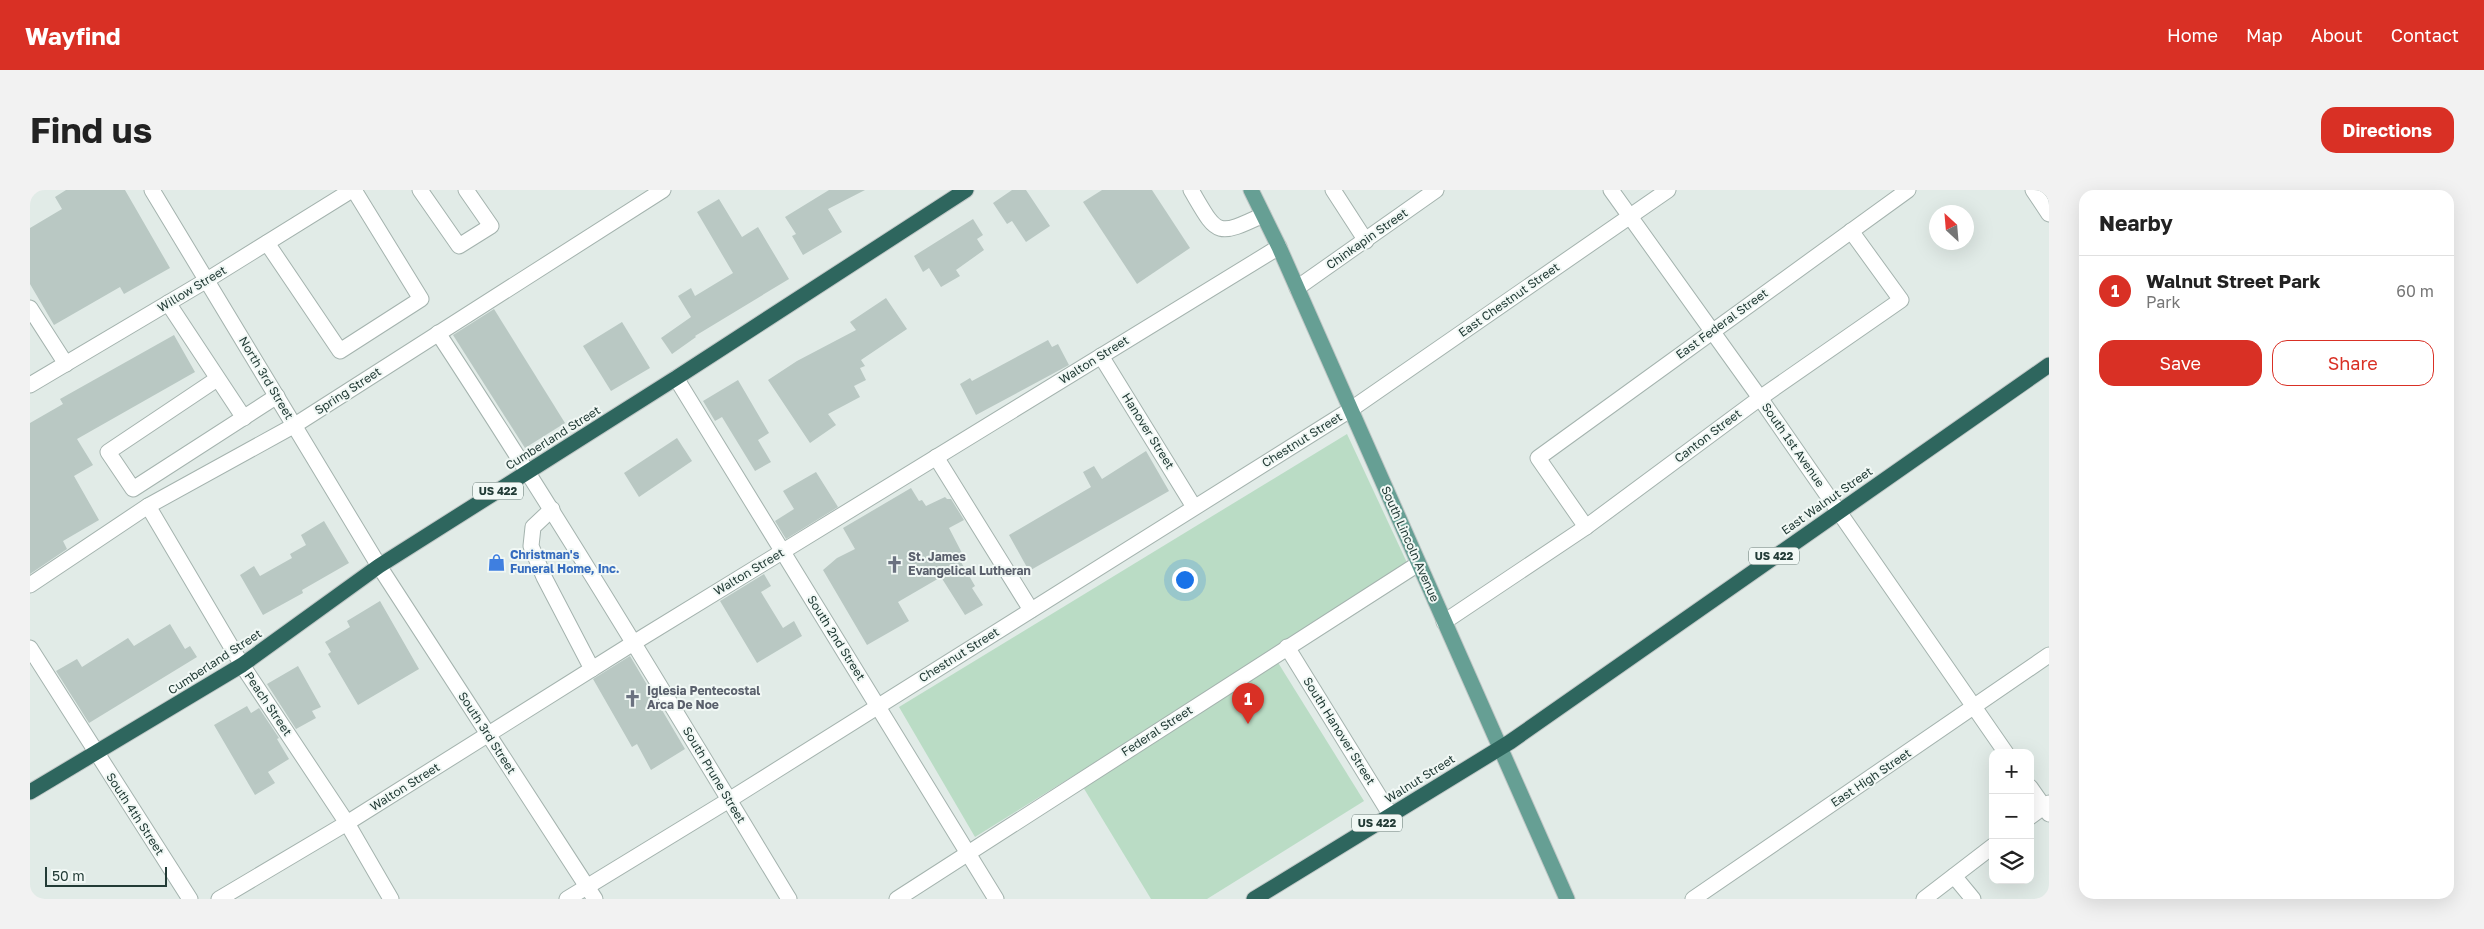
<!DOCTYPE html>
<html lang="en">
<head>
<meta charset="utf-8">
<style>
	body { margin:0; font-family:"Golos Text",sans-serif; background:#f2f2f2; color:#222 }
	.controls { position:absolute; right:15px; bottom:15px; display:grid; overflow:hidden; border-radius:10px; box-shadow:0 5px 20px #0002 }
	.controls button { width:45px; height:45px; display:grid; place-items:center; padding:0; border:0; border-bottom:1px solid #e0e0e0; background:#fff; color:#222; font:25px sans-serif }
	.compass { position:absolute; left:1899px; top:15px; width:45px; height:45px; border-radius:50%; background:#fff; box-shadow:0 5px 20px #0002; rotate:334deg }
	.scale { position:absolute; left:15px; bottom:12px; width:122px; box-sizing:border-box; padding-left:5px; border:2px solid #223b36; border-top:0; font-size:14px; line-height:18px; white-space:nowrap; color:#223b36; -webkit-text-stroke:4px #f1f8f5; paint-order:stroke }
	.you { position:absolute; left:1154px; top:389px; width:18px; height:18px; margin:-12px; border:4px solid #fff; border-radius:50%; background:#1a73e8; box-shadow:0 0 0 8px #1a73e833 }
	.badge { display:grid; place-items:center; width:32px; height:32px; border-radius:50%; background:#d93025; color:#fff; font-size:16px; font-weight:700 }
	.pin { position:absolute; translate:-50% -41px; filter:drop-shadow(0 1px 2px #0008) }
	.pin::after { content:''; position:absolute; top:26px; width:18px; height:15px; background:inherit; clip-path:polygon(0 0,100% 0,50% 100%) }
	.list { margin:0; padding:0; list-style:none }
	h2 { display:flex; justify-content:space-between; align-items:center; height:65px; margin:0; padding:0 20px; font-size:21px }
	h2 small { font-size:16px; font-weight:400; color:#767676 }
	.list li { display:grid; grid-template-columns:32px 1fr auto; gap:15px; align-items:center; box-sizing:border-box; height:70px; padding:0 20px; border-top:1px solid #e0e0e0 }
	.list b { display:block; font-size:19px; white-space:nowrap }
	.list p { margin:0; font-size:16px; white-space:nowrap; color:#767676 }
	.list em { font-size:16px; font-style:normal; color:#767676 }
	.actions { display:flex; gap:10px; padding:15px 20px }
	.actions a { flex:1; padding:11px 0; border:1px solid #d93025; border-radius:15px; text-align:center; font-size:18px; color:#d93025 }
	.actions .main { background:#d93025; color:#fff }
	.icon { flex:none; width:28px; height:28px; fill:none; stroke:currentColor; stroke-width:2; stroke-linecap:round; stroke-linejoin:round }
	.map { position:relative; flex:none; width:2019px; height:709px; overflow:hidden; border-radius:15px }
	header { display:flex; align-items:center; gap:30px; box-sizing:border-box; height:70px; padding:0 25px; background:#d93025; color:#fff }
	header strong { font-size:24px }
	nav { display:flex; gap:28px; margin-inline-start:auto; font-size:18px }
	.intro { display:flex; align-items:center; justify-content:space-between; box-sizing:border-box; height:120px; padding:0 30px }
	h1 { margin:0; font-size:35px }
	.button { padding:12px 22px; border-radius:15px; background:#d93025; color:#fff; font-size:18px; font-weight:700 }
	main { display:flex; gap:30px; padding:0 30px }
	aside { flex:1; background:#fff; border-radius:15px; box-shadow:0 5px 20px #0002 }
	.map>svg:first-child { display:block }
	.green { fill:#badcc5 }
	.building { fill:#b9c8c3 }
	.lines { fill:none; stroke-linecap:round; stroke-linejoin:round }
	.minor-casing { stroke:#a4b3ae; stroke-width:17 }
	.major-casing { stroke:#c1c8c7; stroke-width:17 }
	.highway-casing { stroke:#c1c8c7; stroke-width:17 }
	.minor { stroke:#fff; stroke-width:15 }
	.major { stroke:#669f94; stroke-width:15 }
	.highway { stroke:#2e665e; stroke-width:15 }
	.labels { text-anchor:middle; stroke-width:4; stroke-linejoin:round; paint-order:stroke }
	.shield { fill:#f1f8f5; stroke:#60746f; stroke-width:1 }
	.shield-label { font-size:11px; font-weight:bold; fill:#223b36 }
	.street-label { font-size:12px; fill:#223b36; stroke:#f1f8f5 }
	.shop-label { font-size:12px; font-weight:bold; fill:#366cbe; stroke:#f1f8f5; text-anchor:start }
	.worship-label { font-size:12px; font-weight:bold; fill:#5b616d; stroke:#f1f8f5; text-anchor:start }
</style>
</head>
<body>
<header>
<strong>Wayfind</strong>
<nav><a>Home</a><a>Map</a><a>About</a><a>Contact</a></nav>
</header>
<div class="intro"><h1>Find us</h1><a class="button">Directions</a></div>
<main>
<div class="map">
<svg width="2019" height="709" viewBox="0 0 2019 709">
	<rect width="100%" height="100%" fill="#e1ebe7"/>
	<g class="green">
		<path d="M 1317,244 L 1379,377 L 945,647 L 869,517 Z"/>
		<path d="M 1247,471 L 1334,611 L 1177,709 L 1121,709 L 1053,597 Z"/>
	</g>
	<g class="building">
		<path d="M 36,0 L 95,0 L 140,78 L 94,104 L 90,97 L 24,135 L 0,94 L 0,38 L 32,19 L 25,7 Z"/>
		<path d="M 799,0 L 835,0 L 798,19 L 812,42 L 773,65 L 762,46 L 766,44 L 755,27 Z"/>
		<path d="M 982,0 L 996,0 L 1020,36 L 996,52 L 982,31 L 977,34 L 963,13 Z"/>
		<path d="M 1072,0 L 1122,0 L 1160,58 L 1107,94 L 1053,12 Z"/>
		<path d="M 689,9 L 712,47 L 728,37 L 759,89 L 665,146 L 666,147 L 642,164 L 631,148 L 661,127 L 648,106 L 661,98 L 665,106 L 703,83 L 667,22 Z"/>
		<path d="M 943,29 L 953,45 L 947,49 L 954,60 L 926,80 L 930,86 L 911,97 L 899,78 L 893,82 L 884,66 Z"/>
		<path d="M 856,108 L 877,139 L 831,170 L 835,176 L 830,178 L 836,190 L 824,196 L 830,207 L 798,224 L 806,235 L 780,253 L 738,190 L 767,171 L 826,140 L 820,132 Z"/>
		<path d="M 464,119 L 535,233 L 495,258 L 423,145 Z"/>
		<path d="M 592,132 L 620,178 L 581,201 L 553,156 Z"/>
		<path d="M 144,145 L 165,182 L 47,249 L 63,275 L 44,286 L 69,330 L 33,351 L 37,359 L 0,384 L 0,233 L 33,214 L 30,209 Z"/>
		<path d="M 1018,150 L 1022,157 L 1028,154 L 1039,175 L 946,225 L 930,194 L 940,188 L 942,191 Z"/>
		<path d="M 708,190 L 739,243 L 728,250 L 741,272 L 725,281 L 692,227 L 685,231 L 673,211 Z"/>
		<path d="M 647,248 L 662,271 L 609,307 L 594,283 Z"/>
		<path d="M 1116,261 L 1139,301 L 999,381 L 979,345 L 1061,297 L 1053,282 L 1064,276 L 1072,289 Z"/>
		<path d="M 786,282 L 808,317 L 756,349 L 745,331 L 764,319 L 753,301 Z"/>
		<path d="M 881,298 L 889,311 L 892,310 L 896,316 L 915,307 L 917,309 L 921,309 L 934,330 L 919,338 L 933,365 L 928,367 L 945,396 L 942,398 L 953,415 L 935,425 L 911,387 L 868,412 L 879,431 L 837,455 L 793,380 L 807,368 L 825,359 L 813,338 Z"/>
		<path d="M 294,331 L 319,373 L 272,400 L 273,403 L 233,425 L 210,385 L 224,376 L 230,386 L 262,368 L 260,364 L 276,355 L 271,345 Z"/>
		<path d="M 734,384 L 741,396 L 731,402 L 753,438 L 764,431 L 772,446 L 727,473 L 690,411 Z"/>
		<path d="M 350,411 L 389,479 L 328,515 L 298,464 L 301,462 L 295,452 L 320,437 L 317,431 Z"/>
		<path d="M 140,434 L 155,459 L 160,456 L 167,467 L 59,533 L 26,481 L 47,469 L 52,477 L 98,448 L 104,456 Z"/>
		<path d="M 600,466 L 655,559 L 621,580 L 607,554 L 602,557 L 563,489 Z"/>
		<path d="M 268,476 L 291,517 L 282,521 L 286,528 L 266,539 L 237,494 Z"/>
		<path d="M 217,516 L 221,523 L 229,518 L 249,548 L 247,549 L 259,569 L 238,582 L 245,593 L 225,605 L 184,535 Z"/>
	</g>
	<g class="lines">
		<defs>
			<g id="minor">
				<path d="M 122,0 L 349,376 L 565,709"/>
				<path d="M 390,0 L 429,56 L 461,36 L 436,0"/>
				<path d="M 1161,0 C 1187,44 1185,48 1233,25"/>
				<path d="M 1303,0 L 1336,51"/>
				<path d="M 1581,0 L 1730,208 L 1976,563"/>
				<path d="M 2003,0 L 2019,24"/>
				<path d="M 237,53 L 310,161 L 391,109 L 324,0"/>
				<path d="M 1267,98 L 1406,0"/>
				<path d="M 138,113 L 214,228"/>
				<path d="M 0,118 L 36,174"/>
				<path d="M 408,143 C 530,329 644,519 759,709"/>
				<path d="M 1071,166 L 1164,317"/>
				<path d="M 646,188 L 966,709"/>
				<path d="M 187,189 L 78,262 L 103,299 L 247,206"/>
				<path d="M 0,195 L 177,90 L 322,0"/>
				<path d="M 906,267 L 1001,420"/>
				<path d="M 118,316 L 212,475 L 317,633 L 361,709"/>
				<path d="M 522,319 L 503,337 L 501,356 L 514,387 L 562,479"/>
				<path d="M 1556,337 L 1508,268 L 1878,0"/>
				<path d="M 0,395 L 118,316 L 265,235 L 633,0"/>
				<path d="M 1414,432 L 1556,337 L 1730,208 L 1871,110 L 1821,41"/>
				<path d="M 1257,457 L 1360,624"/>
				<path d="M 0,458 L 160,709"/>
				<path d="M 2000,597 L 2019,624"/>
				<path d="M 2000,627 L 2019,613"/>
				<path d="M 1924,686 L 1943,709"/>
				<path d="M 189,709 L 317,633 L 605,452 L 1249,57"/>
				<path d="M 537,709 L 699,610 L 1320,220 L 1638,0"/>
				<path d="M 867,709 L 1388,374"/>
				<path d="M 1663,709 L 2019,465"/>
				<path d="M 1894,709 L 1963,656"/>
			</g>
			<path id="major" d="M 1221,0 L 1249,57 L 1537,709"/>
			<g id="highway">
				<path d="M 0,602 L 212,475 L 349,376 L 646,188 L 936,0"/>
				<path d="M 1224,709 L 1480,552 L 2019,175"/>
			</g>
		</defs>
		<use href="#minor" class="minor-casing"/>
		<use href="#major" class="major-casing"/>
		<use href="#highway" class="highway-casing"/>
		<use href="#minor" class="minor"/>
		<use href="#major" class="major"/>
		<use href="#highway" class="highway"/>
	</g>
	<defs>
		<symbol id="shop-bare" viewBox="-9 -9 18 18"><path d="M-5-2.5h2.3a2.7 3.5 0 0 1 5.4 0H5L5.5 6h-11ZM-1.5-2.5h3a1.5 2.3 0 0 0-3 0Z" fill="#3f7fe0" stroke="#f1f8f5" stroke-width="2.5" paint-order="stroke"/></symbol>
		<symbol id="church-bare" viewBox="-9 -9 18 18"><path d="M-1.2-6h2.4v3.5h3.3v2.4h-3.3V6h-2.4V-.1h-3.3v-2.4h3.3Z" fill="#6b7280" stroke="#f1f8f5" stroke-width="2.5" paint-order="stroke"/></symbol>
	</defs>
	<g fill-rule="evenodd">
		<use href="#shop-bare" x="454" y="360" width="25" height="25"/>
		<use href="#church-bare" x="852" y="362" width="25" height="25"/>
		<use href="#church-bare" x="590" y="496" width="25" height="25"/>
	</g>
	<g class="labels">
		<g class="shield">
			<rect x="443" y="292.5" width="50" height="17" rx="4"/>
			<rect x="1719" y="357.5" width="50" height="17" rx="4"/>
			<rect x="1322" y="624.5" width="50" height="17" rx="4"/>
		</g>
		<g class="shield-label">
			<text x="468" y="305">US 422</text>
			<text x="1744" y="370">US 422</text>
			<text x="1347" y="637">US 422</text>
		</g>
		<g class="street-label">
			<text transform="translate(1337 49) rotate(-35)" y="4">Chinkapin Street</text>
			<text transform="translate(162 99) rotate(-31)" y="4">Willow Street</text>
			<text transform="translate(1479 110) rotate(-35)" y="4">East Chestnut Street</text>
			<text transform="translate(1692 134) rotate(-36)" y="4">East Federal Street</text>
			<text transform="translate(1064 170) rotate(-32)" y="4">Walton Street</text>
			<text transform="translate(236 188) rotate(59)" y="4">North 3rd Street</text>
			<text transform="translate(318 201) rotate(-33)" y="4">Spring Street</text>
			<text transform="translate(1118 241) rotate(58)" y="4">Hanover Street</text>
			<text transform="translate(1678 246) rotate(-37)" y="4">Canton Street</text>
			<text transform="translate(523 248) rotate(-32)" y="4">Cumberland Street</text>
			<text transform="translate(1272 250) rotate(-32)" y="4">Chestnut Street</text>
			<text transform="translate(1763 255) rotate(55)" y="4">South 1st Avenue</text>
			<text transform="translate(1797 311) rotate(-35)" y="4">East Walnut Street</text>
			<text transform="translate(1380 354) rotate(66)" y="4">South Lincoln Avenue</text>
			<text transform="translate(719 382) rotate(-31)" y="4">Walton Street</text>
			<text transform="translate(806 448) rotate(58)" y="4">South 2nd Street</text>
			<text transform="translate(929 465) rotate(-32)" y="4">Chestnut Street</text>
			<text transform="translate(185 472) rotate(-33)" y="4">Cumberland Street</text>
			<text transform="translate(238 514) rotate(56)" y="4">Peach Street</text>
			<text transform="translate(1127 541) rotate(-33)" y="4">Federal Street</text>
			<text transform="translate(1309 541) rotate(58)" y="4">South Hanover Street</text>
			<text transform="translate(457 543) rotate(57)" y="4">South 3rd Street</text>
			<text transform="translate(684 585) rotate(59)" y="4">South Prune Street</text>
			<text transform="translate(1841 588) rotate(-34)" y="4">East High Street</text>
			<text transform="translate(1390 589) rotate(-32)" y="4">Walnut Street</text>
			<text transform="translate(375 597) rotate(-32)" y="4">Walton Street</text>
			<text transform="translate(105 624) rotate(57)" y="4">South 4th Street</text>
		</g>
		<g class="shop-label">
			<text x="480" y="369">Christman's<tspan x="480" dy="14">Funeral Home, Inc.</tspan></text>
		</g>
		<g class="worship-label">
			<text x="878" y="371">St. James<tspan x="878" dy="14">Evangelical Lutheran</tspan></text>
			<text x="617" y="505">Iglesia Pentecostal<tspan x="617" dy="14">Arca De Noe</tspan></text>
		</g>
	</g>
</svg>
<div class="controls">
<button>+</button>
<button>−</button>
<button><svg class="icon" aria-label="layers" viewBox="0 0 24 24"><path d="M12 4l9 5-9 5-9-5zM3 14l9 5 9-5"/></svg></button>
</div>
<svg class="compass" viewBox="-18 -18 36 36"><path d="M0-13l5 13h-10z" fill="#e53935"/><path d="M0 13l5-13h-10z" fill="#767676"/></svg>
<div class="scale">50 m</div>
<div class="you"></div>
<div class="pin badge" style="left:1218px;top:534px">1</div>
</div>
<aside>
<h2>Nearby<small></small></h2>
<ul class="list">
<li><span class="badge">1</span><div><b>Walnut Street Park</b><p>Park</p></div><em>60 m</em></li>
</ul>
<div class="actions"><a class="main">Save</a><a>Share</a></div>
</aside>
</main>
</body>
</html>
